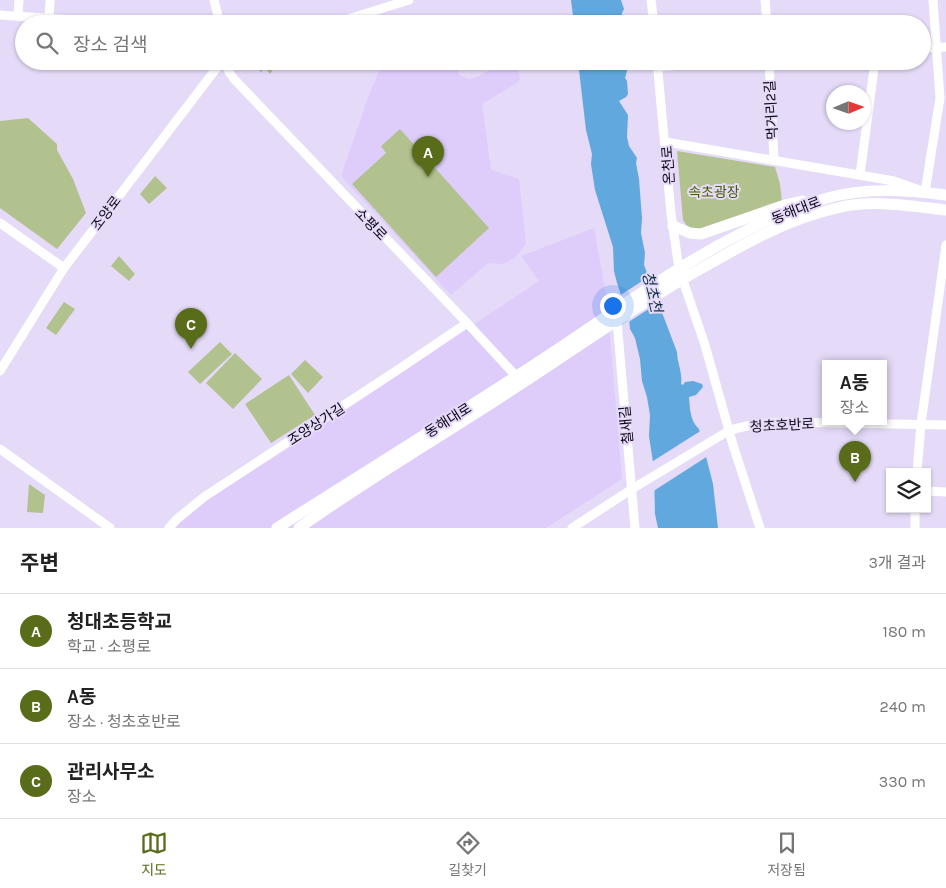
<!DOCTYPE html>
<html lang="ko">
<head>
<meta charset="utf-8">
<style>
	body { margin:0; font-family:Karla,"Noto Sans KR",sans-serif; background:#f2f2f2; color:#222 }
	.controls { position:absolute; right:15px; bottom:15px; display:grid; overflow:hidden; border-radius:0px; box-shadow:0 1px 4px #0004 }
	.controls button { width:45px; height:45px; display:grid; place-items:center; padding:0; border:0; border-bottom:1px solid #e0e0e0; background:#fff; color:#222; font:25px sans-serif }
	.compass { position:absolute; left:826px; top:85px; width:45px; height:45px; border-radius:50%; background:#fff; box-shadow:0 1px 4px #0004; rotate:88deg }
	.you { position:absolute; left:612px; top:305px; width:18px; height:18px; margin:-12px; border:4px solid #fff; border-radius:50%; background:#1a73e8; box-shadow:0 0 0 8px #1a73e833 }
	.badge { display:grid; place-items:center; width:32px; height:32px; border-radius:50%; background:#586c1a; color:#fff; font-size:16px; font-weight:700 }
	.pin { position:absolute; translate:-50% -41px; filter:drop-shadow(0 1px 2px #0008) }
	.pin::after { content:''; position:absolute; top:26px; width:18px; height:15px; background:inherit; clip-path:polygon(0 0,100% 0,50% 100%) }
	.popup { position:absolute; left:822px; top:360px; width:65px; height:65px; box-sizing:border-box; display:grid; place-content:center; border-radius:0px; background:#fff; filter:drop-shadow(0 1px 4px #0005); font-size:16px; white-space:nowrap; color:#767676 }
	.popup b { font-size:19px; color:#222 }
	.popup::after { content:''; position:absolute; left:50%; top:100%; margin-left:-10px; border:10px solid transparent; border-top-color:#fff }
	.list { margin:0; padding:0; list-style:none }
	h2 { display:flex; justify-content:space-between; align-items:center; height:65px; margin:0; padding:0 20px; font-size:21px }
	h2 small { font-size:16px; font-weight:400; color:#767676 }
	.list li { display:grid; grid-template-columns:32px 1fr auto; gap:15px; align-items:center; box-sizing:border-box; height:75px; padding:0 20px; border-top:1px solid #e0e0e0 }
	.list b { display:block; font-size:19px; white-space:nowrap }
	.list p { margin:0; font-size:16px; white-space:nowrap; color:#767676 }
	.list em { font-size:16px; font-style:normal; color:#767676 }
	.icon { flex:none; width:28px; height:28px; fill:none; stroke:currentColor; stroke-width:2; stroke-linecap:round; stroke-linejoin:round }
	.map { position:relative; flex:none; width:946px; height:528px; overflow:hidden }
	.search { position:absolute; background:#fff; box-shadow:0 1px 4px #0004; left:15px; right:15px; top:15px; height:55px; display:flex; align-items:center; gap:12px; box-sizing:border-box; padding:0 18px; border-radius:28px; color:#767676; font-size:19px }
	.sheet { height:290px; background:#fff }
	nav { display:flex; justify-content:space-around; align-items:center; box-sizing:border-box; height:70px; border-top:1px solid #e0e0e0; background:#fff; font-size:14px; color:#767676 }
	nav a { display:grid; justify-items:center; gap:2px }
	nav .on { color:#586c1a }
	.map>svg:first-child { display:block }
	.built { fill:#decdfb }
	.green { fill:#b2c28f }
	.water { fill:#60a8dd }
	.pier { fill:#e5daf8 }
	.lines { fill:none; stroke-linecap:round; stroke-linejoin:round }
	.minor { stroke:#fff; stroke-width:9 }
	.major { stroke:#fff; stroke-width:11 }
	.labels { text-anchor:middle; stroke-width:4; stroke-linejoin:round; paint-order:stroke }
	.street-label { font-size:14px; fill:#0e0718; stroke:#e5daf8 }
	.park-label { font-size:14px; fill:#4a5e00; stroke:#e5daf8 }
	.water-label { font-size:15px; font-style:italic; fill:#0e2d43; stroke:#e5daf8 }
</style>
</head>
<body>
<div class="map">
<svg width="946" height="528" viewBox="0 0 946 528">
	<rect width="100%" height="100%" fill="#e5daf8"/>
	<g class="built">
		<path d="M 384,61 L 456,61 L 459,75 L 469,79 L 479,76 L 496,67 L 517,64 L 520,79 L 517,83 L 482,104 L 491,170 L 519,179 L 526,244 L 515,258 L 503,264 L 488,263 L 451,295 L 341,176 L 370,92 Z"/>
		<path d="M 594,228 L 607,300 L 622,479 L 546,528 L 175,528 L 206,500 L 286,450 L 539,281 L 521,256 Z"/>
	</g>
	<g class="green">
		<path d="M 269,63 L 274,68 L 270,74 L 265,68 L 261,72 L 257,68 L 261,65 Z"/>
		<path d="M 28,118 L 57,144 L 57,150 L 73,179 L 86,213 L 57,249 L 0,208 L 0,121 Z"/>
		<path d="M 400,129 L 489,228 L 436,277 L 352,184 L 386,153 L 381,146 Z"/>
		<path d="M 677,151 L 775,167 L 780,184 L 782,203 L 699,231 L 687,226 L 683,220 Z"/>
		<path d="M 155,176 L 167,188 L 149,204 L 140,194 Z"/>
		<path d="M 119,256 L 135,274 L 129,281 L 111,266 Z"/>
		<path d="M 64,302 L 75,309 L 56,335 L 46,328 Z"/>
		<path d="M 220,342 L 232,354 L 200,384 L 188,372 Z"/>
		<path d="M 235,353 L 262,379 L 233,409 L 206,383 Z"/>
		<path d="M 305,360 L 323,377 L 308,393 L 291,374 Z"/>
		<path d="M 289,375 L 315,415 L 271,443 L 245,404 Z"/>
		<path d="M 29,484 L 45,495 L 43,513 L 27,512 Z"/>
	</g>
	<g class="water">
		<path d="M 571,0 L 621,0 L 624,9 L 622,13 L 621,24 L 574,24 Z"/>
		<path d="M 578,61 L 626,61 L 627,71 L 625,78 L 627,81 L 628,94 L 626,97 L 619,101 L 628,115 L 627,137 L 629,146 L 637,158 L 636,163 L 639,179 L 642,218 L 641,233 L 645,253 L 644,265 L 677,352 C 677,362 683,374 681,384 L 683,385 L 685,382 L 693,381 L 702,384 L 703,387 L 696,395 L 689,397 C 690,409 690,421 699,429 L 713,484 L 718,528 L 658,528 L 655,514 L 654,469 L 649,436 L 650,415 L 647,397 L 642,381 L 640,359 L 635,338 L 630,329 L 629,319 L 617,283 L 614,271 L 613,247 L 595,190 L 591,164 L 592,154 L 586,130 Z"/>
	</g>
	<g class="pier">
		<path d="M 650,276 L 661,301 L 627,323 L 619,296 Z"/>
		<path d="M 702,430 L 708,456 L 652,492 L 650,463 Z"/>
	</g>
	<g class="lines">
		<g class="minor">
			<path d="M 214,0 L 220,24"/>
			<path d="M 651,0 L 654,24"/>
			<path d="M 765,0 L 767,24"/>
			<path d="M 0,15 L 134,24"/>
			<path d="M 18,16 L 19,0"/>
			<path d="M 49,18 L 50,0"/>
			<path d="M 198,24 L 218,19"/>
			<path d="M 332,24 L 409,0"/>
			<path d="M 922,48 L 946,47"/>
			<path d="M 227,61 L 229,72 L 234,79 L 467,323 L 516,376"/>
			<path d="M 657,61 L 671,214 L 679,269 L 705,345 L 733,445 L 760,528"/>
			<path d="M 769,61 L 774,159"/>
			<path d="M 658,67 L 737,61"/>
			<path d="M 666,142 L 894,181 L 925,192 L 940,98 L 933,0"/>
			<path d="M 860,175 L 875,61"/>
			<path d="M 0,223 L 64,268"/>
			<path d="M 617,321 L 635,528"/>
			<path d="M 0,371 L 64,268 L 222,61"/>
			<path d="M 0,449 L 110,528"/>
			<path d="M 917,472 L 921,424 L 946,245"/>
			<path d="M 927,491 L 946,492"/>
			<path d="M 169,528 L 177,519 L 204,497 L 402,367 L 467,323"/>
			<path d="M 572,528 L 632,489 L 730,430 L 755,424 L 784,422 L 946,425"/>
			<path d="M 915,528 L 915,509"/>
		</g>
		<g class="major">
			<path d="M 673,226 L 690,233 L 701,234 L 785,205 L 802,201"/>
			<path d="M 277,528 C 368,470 461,413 552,353 C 638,296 724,230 824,199 C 863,187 906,190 946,195"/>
			<path d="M 299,528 C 372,476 450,431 524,382 C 577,347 629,311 683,279 C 732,251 782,220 837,208 C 873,199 910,206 946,210"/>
		</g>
	</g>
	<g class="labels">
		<g class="street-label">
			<text transform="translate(771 110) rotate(-93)" y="5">먹거리2길</text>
			<text transform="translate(668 165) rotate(-94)" y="5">온천로</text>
			<text transform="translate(796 210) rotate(-21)" y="5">동해대로</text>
			<text transform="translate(106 213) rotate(-53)" y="5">조양로</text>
			<text transform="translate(371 224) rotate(46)" y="5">소평로</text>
			<text transform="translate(448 420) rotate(-32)" y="5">동해대로</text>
			<text transform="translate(316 424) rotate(-33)" y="5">조양상가길</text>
			<text transform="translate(626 425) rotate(-95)" y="5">철새길</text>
			<text transform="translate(782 425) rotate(-3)" y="5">청초호반로</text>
		</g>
		<g class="park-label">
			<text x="714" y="197">속초광장</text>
		</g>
		<g class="water-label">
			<text transform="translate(652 292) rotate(76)" y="5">청초천</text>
		</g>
	</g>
</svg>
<div class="controls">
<button><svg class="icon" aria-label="layers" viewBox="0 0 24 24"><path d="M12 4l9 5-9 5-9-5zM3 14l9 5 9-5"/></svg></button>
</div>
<svg class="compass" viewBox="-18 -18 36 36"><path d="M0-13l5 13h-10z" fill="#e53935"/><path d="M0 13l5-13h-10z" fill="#767676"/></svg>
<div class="you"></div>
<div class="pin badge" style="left:428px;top:177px">A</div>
<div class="pin badge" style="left:855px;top:482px">B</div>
<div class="popup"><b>A동</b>장소</div>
<div class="pin badge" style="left:191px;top:349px">C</div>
<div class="search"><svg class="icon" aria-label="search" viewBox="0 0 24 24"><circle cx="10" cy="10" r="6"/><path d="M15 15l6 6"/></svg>장소 검색</div>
</div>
<section class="sheet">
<h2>주변<small>3개 결과</small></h2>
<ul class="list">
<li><span class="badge">A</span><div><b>청대초등학교</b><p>학교 · 소평로</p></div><em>180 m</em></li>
<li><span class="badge">B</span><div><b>A동</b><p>장소 · 청초호반로</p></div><em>240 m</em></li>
<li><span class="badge">C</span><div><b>관리사무소</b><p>장소</p></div><em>330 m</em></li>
</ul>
</section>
<nav>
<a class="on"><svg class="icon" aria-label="map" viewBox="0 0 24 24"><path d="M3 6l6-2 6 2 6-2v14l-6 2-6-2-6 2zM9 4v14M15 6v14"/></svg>지도</a>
<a><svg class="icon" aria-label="directions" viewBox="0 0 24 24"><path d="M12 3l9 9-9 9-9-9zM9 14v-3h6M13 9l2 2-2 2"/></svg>길찾기</a>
<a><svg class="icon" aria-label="saved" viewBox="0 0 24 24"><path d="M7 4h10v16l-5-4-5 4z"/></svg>저장됨</a>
</nav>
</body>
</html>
